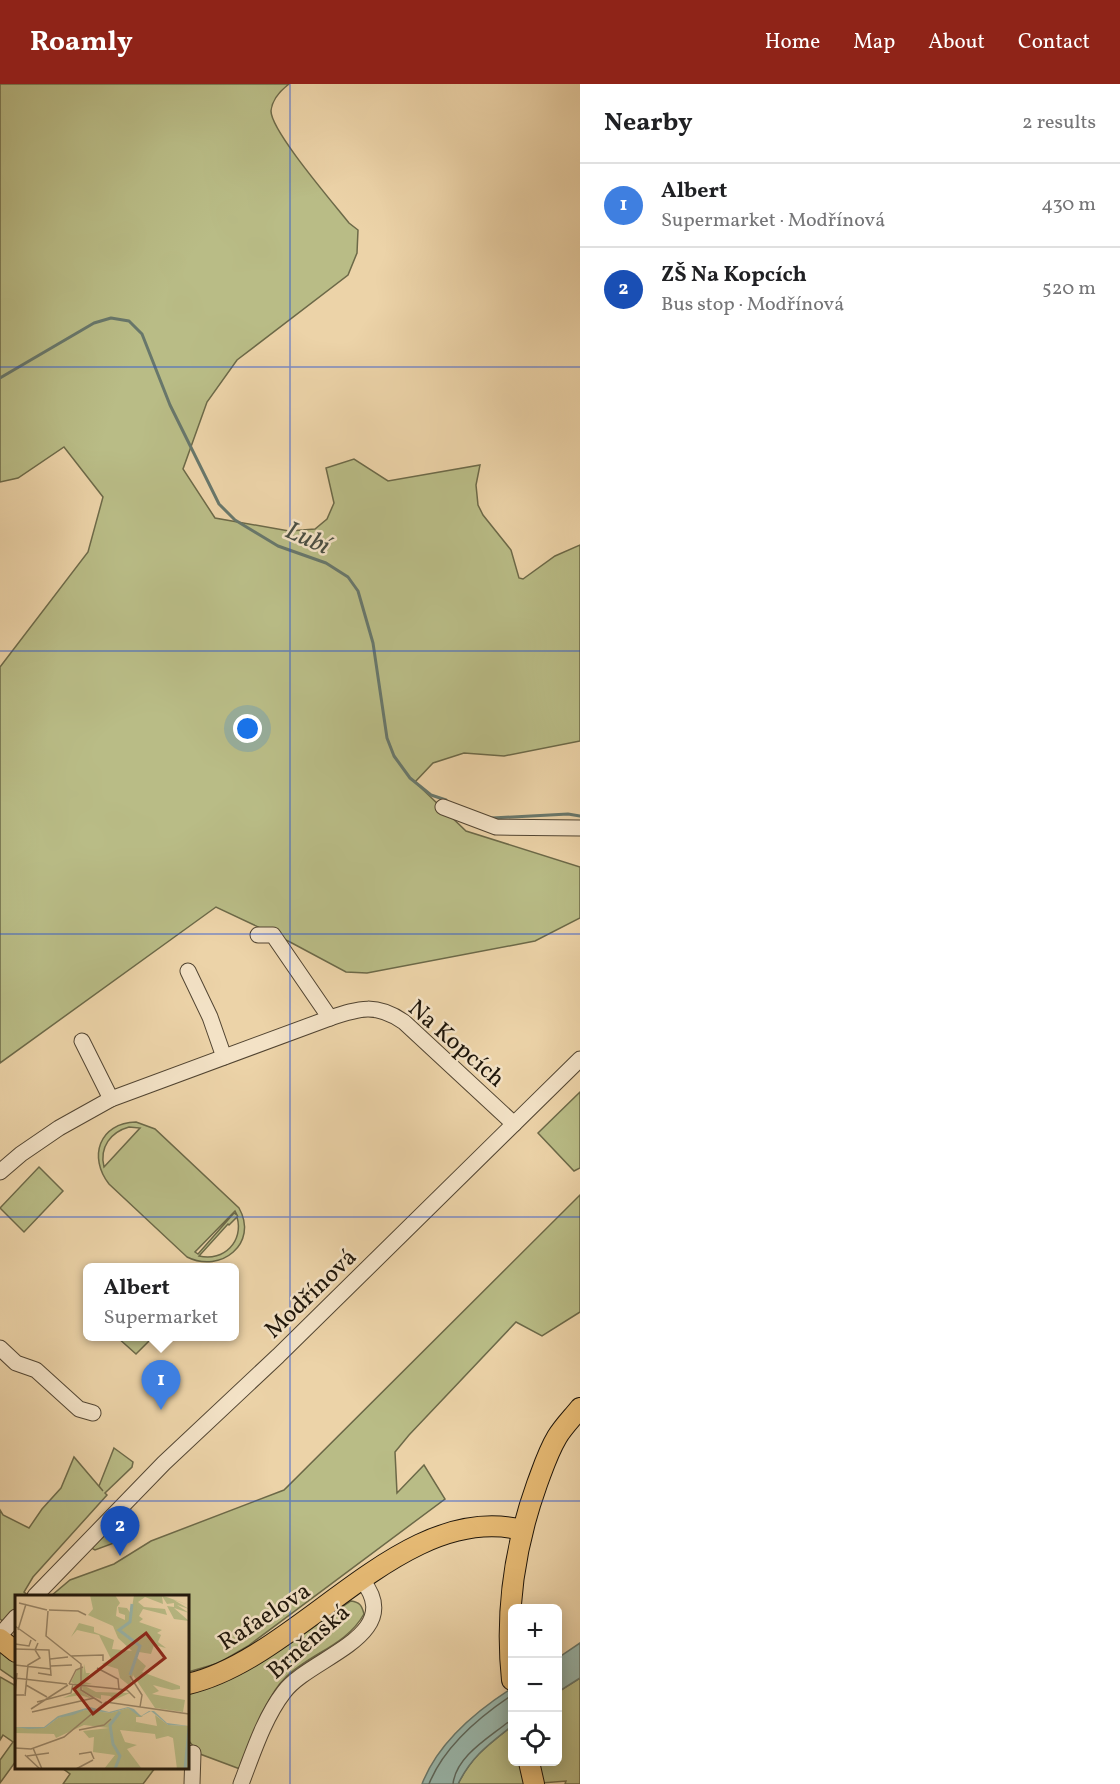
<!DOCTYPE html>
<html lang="en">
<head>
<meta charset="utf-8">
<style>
	body { margin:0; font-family:Vollkorn,serif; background:#f2f2f2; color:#202124 }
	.controls { position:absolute; right:18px; bottom:18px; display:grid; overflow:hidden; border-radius:9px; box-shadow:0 3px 15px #0003 }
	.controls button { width:54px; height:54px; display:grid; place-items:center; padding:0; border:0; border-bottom:2px solid #e0e0e0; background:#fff; color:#202124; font:30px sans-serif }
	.you { position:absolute; left:248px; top:645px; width:21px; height:21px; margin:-15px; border:4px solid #fff; border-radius:50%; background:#1a73e8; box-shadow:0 0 0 9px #1a73e833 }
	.badge { display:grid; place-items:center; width:39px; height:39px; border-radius:50%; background:#8f2418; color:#fff; font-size:20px; font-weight:700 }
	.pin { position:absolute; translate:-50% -50px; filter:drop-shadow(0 2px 3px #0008) }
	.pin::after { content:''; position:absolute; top:32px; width:21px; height:18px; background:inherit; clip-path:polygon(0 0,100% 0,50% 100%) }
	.popup { position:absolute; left:83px; top:1179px; width:156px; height:78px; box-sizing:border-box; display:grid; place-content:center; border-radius:9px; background:#fff; filter:drop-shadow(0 2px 4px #0005); font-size:20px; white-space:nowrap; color:#757577 }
	.popup b { font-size:22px; color:#202124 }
	.popup::after { content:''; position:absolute; left:50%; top:100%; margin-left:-12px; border:12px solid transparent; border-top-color:#fff }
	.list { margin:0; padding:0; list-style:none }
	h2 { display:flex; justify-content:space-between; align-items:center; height:78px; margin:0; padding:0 24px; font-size:26px }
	h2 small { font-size:20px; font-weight:400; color:#757577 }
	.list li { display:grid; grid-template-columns:39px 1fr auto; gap:18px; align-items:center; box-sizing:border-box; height:84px; padding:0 24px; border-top:2px solid #e0e0e0 }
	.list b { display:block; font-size:22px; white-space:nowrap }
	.list p { margin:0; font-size:20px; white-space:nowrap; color:#757577 }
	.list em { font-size:20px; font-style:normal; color:#757577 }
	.icon { flex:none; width:33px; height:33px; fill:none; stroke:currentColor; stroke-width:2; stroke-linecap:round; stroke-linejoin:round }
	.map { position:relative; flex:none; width:580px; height:1700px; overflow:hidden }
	header { display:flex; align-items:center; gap:36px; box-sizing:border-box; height:84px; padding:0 30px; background:#8f2418; color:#fff }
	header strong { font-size:28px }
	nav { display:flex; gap:33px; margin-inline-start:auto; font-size:21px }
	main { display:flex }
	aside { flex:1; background:#fff }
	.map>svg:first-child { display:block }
	.green { fill:#b9bc86; stroke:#6c6948; stroke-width:1.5; fill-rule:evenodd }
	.water { fill:#99b7ac; stroke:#68776b; stroke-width:1.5 }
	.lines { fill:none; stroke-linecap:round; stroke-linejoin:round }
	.shore { stroke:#5c665b; stroke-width:1.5 }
	.stream { stroke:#68776b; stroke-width:3 }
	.minor-casing { stroke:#524532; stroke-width:17 }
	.major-casing { stroke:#1f160a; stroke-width:22 }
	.minor { stroke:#f3e2c6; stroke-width:15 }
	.major { stroke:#e6ba74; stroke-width:20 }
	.grid { fill:none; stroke:#1d4ed8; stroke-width:1.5; stroke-opacity:0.55 }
	.labels { text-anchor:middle; stroke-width:5; stroke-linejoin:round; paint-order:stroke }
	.street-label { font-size:24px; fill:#1f160a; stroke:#f3e2c6 }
	.water-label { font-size:26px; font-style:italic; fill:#4a4e43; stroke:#f3e2c6 }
	.inset-river { fill:none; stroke:#99b7ac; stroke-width:3 }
	.inset-road { fill:none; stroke:#9a8769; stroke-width:1.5 }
	.view { fill:#8f2418; fill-opacity:0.15; stroke:#8f2418; stroke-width:3 }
	.inset-edge { fill:none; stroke:#1f160a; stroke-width:3 }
</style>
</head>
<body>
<header>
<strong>Roamly</strong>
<nav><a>Home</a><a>Map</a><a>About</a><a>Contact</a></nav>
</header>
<main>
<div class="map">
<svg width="580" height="1700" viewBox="0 0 580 1700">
	<rect width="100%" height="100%" fill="#ecd3a8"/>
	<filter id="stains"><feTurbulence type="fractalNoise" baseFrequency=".00333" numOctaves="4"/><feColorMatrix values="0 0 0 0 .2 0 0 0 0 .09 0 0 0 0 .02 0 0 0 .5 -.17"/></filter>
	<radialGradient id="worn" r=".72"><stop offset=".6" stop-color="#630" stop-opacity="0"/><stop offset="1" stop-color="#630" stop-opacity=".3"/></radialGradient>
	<g class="green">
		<path d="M 0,0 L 289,0 C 280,7 272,15 271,27 C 271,47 334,120 349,139 L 358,146 L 357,169 L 348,191 L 237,276 L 207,318 L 183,385 L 215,434 L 289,447 L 315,445 L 327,435 L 334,419 L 326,384 L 354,375 L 388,397 L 480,381 L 476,401 L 478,421 L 483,431 L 511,466 L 519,494 L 523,495 L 555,472 L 580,461 L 580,657 L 504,672 L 464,669 L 433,679 L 415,698 L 466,747 L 580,783 L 580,834 L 535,857 L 367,889 L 346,888 L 290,858 L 216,823 L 0,979 L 0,583 L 88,468 L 103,413 L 64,363 L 18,394 L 0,398 Z"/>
		<path d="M 580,1008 L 580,1084 L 574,1087 L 538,1049 Z"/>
		<path d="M 136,1038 L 155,1045 L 239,1124 C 259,1159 221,1190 187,1173 L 109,1100 C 88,1073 99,1039 136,1038 ZM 129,1043 L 140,1044 L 104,1083 C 99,1063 111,1048 129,1043 ZM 235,1127 L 237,1131 L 234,1129 L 198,1170 L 195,1168 ZM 237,1133 C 244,1157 224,1178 199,1172 L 228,1140 L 229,1141 Z"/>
		<path d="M 39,1083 L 63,1107 L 24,1148 L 0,1124 Z"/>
		<path d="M 580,1111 L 580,1228 L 542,1252 L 516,1238 L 409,1351 L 395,1368 L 397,1409 L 424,1381 L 445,1415 L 248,1562 L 219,1579 L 188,1588 L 188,1512 L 51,1512 L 70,1496 L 114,1480 L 151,1457 L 284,1406 Z"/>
		<path d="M 117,1253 L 153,1253 L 136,1270 Z"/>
		<path d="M 114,1364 L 133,1378 L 132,1383 L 105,1409 L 107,1411 L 33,1493 L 24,1508 L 29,1512 L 16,1512 L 16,1547 L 0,1535 L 0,1426 L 3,1431 L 29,1444 L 42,1425 L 61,1404 L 74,1373 L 103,1407 L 99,1402 Z"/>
		<path d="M 116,1442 L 123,1448 L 122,1456 L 95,1466 L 93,1465 L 92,1463 L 110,1444 Z"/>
		<path d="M 351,1517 C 360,1518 362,1522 364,1530 C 346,1562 310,1569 285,1594 C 265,1613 251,1659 240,1685 L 200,1670 L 188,1656 L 188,1608 C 249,1595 300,1551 351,1517 Z"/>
		<path d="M 0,1565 L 16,1577 L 16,1596 L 0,1585 Z"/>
		<path d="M 0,1593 L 16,1602 L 16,1677 L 0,1699 L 0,1676 L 13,1658 L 3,1651 L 0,1656 Z"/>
		<path d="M 580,1594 L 580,1700 L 565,1700 L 566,1697 L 529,1700 L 458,1700 C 472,1672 488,1661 512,1642 L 512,1678 L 558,1678 L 558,1608 Z"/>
		<path d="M 62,1684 L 155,1684 L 143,1700 L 63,1700 L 70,1690 Z"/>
	</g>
	<g class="water">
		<path d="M 580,1559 L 580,1594 L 558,1608 L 558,1574 Z"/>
		<path d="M 512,1604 L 512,1642 C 488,1661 472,1672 458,1700 L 422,1700 C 438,1658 476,1627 512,1604 Z"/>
	</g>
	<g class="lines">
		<g class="shore">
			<path d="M 429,1700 C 444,1662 479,1633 512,1611"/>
			<path d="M 453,1700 C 456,1673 487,1655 507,1639 L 512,1637"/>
		</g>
		<g class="stream">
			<path d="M 0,294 L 94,239 L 111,234 L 129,237 L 142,250 L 170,321 L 219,420 L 235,436 L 278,462 L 326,479 L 348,493 L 358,507 L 373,559 L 387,654 L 394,672 L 410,694 L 431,711 L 446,716"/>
			<path d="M 492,734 L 568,730 L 580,732"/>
		</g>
		<defs>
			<g id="minor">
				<path d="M 443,723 L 496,743 L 580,744"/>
				<path d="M 258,851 L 273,851 L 330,934"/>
				<path d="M 188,887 L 210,933 L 224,973"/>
				<path d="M 82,957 L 111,1015"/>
				<path d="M 0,1088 L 21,1070 L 59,1044 L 111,1015 L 330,934 C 360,924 376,919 404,938 L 514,1040"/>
				<path d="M 0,1264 L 16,1279 L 36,1286 L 79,1325 L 93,1329"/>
				<path d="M 35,1512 L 164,1379 L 278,1272 L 580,975"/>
				<path d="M 0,1551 L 16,1533"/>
				<path d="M 192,1700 L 193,1669"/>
				<path d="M 241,1700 C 253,1669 264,1634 284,1608 C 310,1573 407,1552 362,1496"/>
			</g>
			<g id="major">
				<path d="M 0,1555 L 16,1568"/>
				<path d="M 512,1596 C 505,1529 514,1464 537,1400 C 543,1384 548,1368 557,1353 C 563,1343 572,1334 580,1324"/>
				<path d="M 188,1600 C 300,1574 402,1416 522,1446"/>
				<path d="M 529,1678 L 534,1700"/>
			</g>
		</defs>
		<use href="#minor" class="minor-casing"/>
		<use href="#major" class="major-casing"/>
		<use href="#minor" class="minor"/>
		<use href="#major" class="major"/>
	</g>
	<path class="grid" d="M 290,0 L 290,1700M 0,283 L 580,283M 0,567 L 580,567M 0,850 L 580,850M 0,1133 L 580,1133M 0,1417 L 580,1417"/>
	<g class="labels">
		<g class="street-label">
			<text transform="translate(457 959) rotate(41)" y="8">Na Kopcích</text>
			<text transform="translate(310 1209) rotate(-44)" y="8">Modřínová</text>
			<text transform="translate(264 1532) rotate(-33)" y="8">Rafaelova</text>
			<text transform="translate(308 1557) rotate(-41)" y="8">Brněnská</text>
		</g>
		<g class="water-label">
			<text transform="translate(308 453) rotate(24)" y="9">Lubí</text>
		</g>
	</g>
	<g transform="translate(15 1511)">
		<rect width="174" height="174" fill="#ecd3a8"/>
		<path d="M 75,0 L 100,0 L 105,8 L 102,12 L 101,21 L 110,25 L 110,20 L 104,18 L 103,12 L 112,13 L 116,19 L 119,0 L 146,0 L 174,10 L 159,5 L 174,14 L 162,10 L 174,18 L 159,13 L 174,26 L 159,24 L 152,11 L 159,12 L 159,8 L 152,9 L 147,1 L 148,9 L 130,2 L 123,7 L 129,12 L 150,14 L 152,20 L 128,14 L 124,21 L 128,24 L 124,27 L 147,35 L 142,38 L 146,40 L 143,47 L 151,53 L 139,50 L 136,59 L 124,57 L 120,61 L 131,71 L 127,77 L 165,91 L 165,94 L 157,95 L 138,90 L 144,96 L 137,99 L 170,105 L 168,117 L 140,113 L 118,80 L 115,91 L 105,83 L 103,74 L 87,69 L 96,64 L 84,40 L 62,35 L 56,42 L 64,28 L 79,32 L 79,37 L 99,45 L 97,54 L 117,56 L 103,43 L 98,31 L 73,20 L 78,14 ZM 69,69 L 71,78 L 75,78 L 70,87 L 77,89 L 68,90 L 81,97 L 115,98 L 99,105 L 95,101 L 86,100 L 86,104 L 73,100 L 68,97 L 65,82 L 66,96 L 78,104 L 65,100 L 48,103 L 61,97 L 57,95 L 60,89 L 56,87 L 62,75 L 68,73 L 68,81 ZM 113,113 L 128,122 L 121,122 L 121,127 L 142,131 L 140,120 L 153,130 L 174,131 L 174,174 L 162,174 L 158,143 L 153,141 L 141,144 L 140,139 L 105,135 L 110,147 L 122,150 L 112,154 L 127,174 L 89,174 L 100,160 L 78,157 L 79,142 L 74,143 L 68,136 L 94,133 L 69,130 L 41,143 L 39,139 L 0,138 L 0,132 L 30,133 L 43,123 L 70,115 L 96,118 Z" fill="#b9bc86"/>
		<path d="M 75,112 L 94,117 L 113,112 L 119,114 L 126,121 L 134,116 L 139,116 L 152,128 L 174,131 L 153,130 L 136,116 L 125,122 L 113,113 L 96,118 L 70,115 L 58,120 L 43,123 L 30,133 L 14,134 L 0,132 L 29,132 L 43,121 Z" fill="#99b7ac"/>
		<path class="inset-river" d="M 115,80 L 125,51 L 104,35 L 115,27 L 117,9M 100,174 L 105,161 L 98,149 L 95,130 L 105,117M 170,174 L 174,133"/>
		<path class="inset-road" d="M 4,8 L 32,15M 34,15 L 63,16 L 71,20M 33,16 L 31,41 L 66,69 L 66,95 L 87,108M 0,31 L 21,46M 3,35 L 11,9M 0,49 L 14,51 L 16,45M 0,54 L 34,55 L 36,80 L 23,78M 56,61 L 88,60 L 88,66M 35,64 L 53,62M 0,70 L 36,74M 36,71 L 57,70M 82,73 L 103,84 L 104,94M 2,78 L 0,100 L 9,100M 115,81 L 127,100 L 125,112M 0,83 L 52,89M 54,89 L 112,95 L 120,103M 54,89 L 61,75 L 68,72M 11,90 L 32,102M 10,101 L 13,70 L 25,63 L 20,55 L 23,48M 22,107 L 56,98 L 58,89M 16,114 L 53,90M 17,117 L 79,103M 64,135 L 89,130 L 96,124M 0,153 L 16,154 L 49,142 L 91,107 L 174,119M 18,153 L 27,174M 64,159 L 76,157 L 79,164M 10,160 L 25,174M 12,161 L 34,158M 61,174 L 78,165"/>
		<path class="view" d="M 131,38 L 150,63 L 78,119 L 59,94 Z"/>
		<rect width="174" height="174" class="inset-edge"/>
	</g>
	<rect width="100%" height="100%" filter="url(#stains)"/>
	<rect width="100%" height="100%" fill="url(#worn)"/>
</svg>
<div class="controls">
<button>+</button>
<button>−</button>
<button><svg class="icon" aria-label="locate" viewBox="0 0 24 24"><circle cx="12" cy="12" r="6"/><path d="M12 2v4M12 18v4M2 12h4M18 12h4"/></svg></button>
</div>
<div class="you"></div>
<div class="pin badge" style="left:161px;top:1326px;background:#3f7fe0">1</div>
<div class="popup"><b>Albert</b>Supermarket</div>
<div class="pin badge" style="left:120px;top:1472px;background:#1a4fb4">2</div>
</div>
<aside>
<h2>Nearby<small>2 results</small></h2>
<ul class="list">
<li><span class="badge" style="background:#3f7fe0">1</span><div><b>Albert</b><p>Supermarket · Modřínová</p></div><em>430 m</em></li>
<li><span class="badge" style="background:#1a4fb4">2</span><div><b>ZŠ Na Kopcích</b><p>Bus stop · Modřínová</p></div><em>520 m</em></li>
</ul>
</aside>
</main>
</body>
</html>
